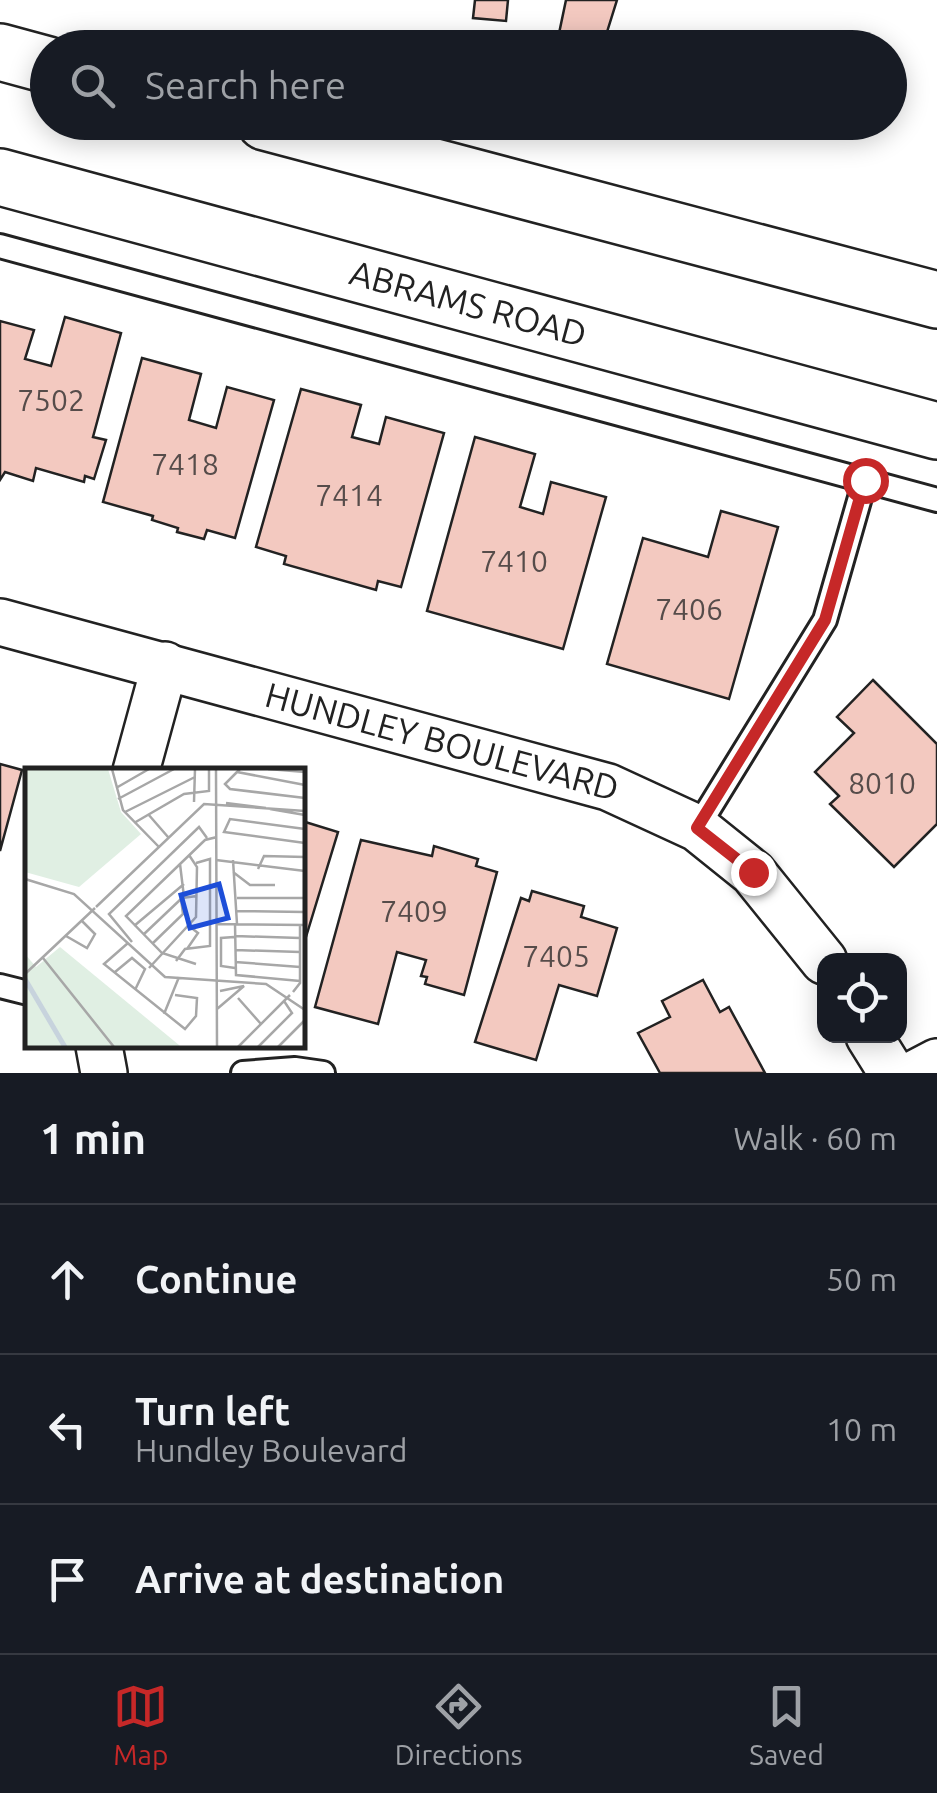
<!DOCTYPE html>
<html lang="en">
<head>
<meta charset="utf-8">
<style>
	body { margin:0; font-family:Ubuntu,sans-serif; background:#20242c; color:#f1f3f6 }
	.controls { position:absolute; right:30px; bottom:30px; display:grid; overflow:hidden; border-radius:20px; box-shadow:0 5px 25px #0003 }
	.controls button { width:90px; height:90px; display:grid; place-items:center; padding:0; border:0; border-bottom:2px solid #363941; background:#171b24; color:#f1f3f6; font:50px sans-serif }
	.stop { position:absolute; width:30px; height:30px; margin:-22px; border:8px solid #c62828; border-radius:50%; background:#fff }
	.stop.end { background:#c62828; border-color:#fff; box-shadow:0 2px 10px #0008 }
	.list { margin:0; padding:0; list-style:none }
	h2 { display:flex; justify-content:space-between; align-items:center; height:130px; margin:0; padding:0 40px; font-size:42px }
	h2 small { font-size:32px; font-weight:400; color:#9ea1a6 }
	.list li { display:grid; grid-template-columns:65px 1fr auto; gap:30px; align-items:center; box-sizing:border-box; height:150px; padding:0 40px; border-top:2px solid #363941 }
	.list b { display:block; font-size:38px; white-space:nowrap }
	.list p { margin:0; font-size:32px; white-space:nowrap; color:#9ea1a6 }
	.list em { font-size:32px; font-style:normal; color:#9ea1a6 }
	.icon { flex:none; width:55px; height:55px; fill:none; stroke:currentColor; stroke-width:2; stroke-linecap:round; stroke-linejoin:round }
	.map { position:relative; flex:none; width:937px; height:1073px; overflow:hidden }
	.search { position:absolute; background:#171b24; box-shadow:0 5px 25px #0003; left:30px; right:30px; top:30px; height:110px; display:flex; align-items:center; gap:25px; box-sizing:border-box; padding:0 35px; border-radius:55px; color:#9ea1a6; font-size:38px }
	.sheet { height:580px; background:#171b24 }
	nav { display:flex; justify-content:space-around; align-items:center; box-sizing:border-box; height:140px; border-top:2px solid #363941; background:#171b24; font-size:28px; color:#9ea1a6 }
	nav a { display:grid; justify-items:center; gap:5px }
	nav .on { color:#c62828 }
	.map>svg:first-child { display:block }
	.building { fill:#f3c9c0; stroke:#222; stroke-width:2.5 }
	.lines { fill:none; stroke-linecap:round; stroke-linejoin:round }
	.lane-casing { stroke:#222; stroke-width:28 }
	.street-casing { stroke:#222; stroke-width:50 }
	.secondary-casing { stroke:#222; stroke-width:60 }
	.lane { stroke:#fff; stroke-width:22 }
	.street { stroke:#fff; stroke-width:45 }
	.secondary { stroke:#fff; stroke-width:55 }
	.route { stroke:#c62828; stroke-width:12 }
	.labels { text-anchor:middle; stroke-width:8; stroke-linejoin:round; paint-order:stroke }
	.number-label { font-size:30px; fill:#564c4a }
	.street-label { font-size:35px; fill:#222; stroke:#fff }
	.inset-river { fill:none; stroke:#c7d3dd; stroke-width:5 }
	.inset-road { fill:none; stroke:#a7a7a7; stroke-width:2.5 }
	.view { fill:#1d4ed8; fill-opacity:0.15; stroke:#1d4ed8; stroke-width:5 }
	.inset-edge { fill:none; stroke:#222; stroke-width:5 }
</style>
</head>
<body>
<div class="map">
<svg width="937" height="1073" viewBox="0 0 937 1073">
	<rect width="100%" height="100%" fill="#fff"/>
	<g class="building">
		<path d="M 475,0 L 508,0 L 506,21 L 473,18 Z"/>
		<path d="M 566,0 L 617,0 L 602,48 L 557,43 Z"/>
		<path d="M 65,317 L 121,333 L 93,437 L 106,440 L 94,479 L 85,476 L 84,482 L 36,468 L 33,481 L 5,472 L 0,480 L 0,321 L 34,330 L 25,359 L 51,366 Z"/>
		<path d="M 142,358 L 201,374 L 189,420 L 216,428 L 227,387 L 274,400 L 235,538 L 207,530 L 204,539 L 177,532 L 178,528 L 152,520 L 153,516 L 103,502 Z"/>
		<path d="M 301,389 L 361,405 L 352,437 L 379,444 L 386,417 L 444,433 L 401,587 L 378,581 L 376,590 L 284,564 L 286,556 L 256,547 Z"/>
		<path d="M 475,437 L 535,454 L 520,507 L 543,514 L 551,482 L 606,497 L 563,649 L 427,611 Z"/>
		<path d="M 721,511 L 778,527 L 729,699 L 607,664 L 643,538 L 708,557 Z"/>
		<path d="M 873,680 L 937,744 L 937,824 L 894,867 L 830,804 L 839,796 L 815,772 L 854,733 L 837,717 Z"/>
		<path d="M 0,764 L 22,770 L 0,851 Z"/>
		<path d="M 302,821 L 338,832 L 302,950 Z"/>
		<path d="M 361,840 L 432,856 L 434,846 L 478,859 L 476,866 L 497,872 L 464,995 L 425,984 L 427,977 L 421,976 L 426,960 L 397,952 L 378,1024 L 315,1007 Z"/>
		<path d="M 532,891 L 584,906 L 581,917 L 617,928 L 597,996 L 559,985 L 536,1060 L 475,1042 L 521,898 L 529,901 Z"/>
		<path d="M 703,980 L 720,1012 L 729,1007 L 765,1073 L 660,1073 L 638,1033 L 670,1017 L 662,1001 Z"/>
	</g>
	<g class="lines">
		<defs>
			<g id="lane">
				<path d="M 0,246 L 937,500"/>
				<path d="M 697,828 L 825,620 L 865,480"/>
				<path d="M 0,986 L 28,993"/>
				<path d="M 243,1073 L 295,1069 L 323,1073"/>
			</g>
			<g id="street">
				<path id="s1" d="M 0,622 L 608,787 L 697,828 L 753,873 L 824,961"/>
				<path d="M 136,771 L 165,665"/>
				<path d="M 869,1036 L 892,1073"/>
				<path d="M 99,1046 L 104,1073"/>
				<path d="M 916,1073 L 937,1062"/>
			</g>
			<g id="secondary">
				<path d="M 0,52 L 48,65"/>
				<path d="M 265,122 L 937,300"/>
				<path id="s2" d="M 0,177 L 937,431"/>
			</g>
		</defs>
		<use href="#lane" class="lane-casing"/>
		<use href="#street" class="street-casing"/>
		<use href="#secondary" class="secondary-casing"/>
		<use href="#lane" class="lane"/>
		<use href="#street" class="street"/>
		<use href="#secondary" class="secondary"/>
	</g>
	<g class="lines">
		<path class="route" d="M 753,872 L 697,828 L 825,620 L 865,480"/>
	</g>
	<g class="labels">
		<g class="number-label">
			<text x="51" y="411">7502</text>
			<text x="185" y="475">7418</text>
			<text x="349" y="506">7414</text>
			<text x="514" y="572">7410</text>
			<text x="689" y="620">7406</text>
			<text x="882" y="794">8010</text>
			<text x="414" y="922">7409</text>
			<text x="556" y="967">7405</text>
		</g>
		<g class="street-label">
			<text dy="12" stroke="none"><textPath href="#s2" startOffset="485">ABRAMS ROAD</textPath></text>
			<text dy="12" stroke="none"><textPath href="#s1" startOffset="458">HUNDLEY BOULEVARD</textPath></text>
		</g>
	</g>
	<g transform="translate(25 768)">
		<rect width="280" height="280" fill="#fff"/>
		<path d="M 0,1 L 83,1 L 96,44 L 116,66 L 54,119 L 0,104 ZM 35,179 L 154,277 L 156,279 L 0,279 L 0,186 L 11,199 Z" fill="#e0efe3"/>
		<path class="inset-river" d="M 0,211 L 40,279"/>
		<path class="inset-road" d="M 87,1 L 98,42 L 134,79M 191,1 L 192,279M 215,1 L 200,16 L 205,21 L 280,30M 243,1 L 280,4M 212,4 L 280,17M 91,20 L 124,1M 93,31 L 149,1M 169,34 L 170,1M 201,35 L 241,40M 245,41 L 280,47M 100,44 L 170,9M 123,46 L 143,69M 109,55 L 159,26 L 184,23 L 184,1M 280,61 L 205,51 L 199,64 L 280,75M 191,92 L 280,103M 208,92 L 212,156M 155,96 L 159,129M 233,101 L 239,88 L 280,89M 208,104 L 225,117 L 250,117M 0,111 L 49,126 L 140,209 L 241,216 L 280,242M 212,130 L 280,130M 71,139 L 179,36 L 280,43M 212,143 L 280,144M 191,156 L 280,157M 210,156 L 211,207 L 275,213M 109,158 L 159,116M 118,167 L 157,130 L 172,128M 41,168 L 62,180 L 70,166 L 57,153M 210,168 L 275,170M 209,169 L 196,170 L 196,198 L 210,200M 107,174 L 84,146 L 174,59 L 182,70M 103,175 L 79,196 L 160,261 L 171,248 L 172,230 L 150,227M 127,176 L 158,146 L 156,131M 162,181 L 173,165 L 164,158M 210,182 L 275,184M 18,190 L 89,279M 151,193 L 160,181 L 185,178 L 185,91 L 171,95M 210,194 L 275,199M 171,196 L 137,185 L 101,148 L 180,72 L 192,69M 124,200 L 171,149 L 172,99 L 164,87M 90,204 L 107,190 L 120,201 L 110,222M 0,206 L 70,140M 268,224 L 275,215 L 275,157M 213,230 L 236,256M 192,241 L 219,218 L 195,223M 139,246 L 154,209M 213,279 L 265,227M 233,279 L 267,245 L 259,233M 253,279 L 280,252"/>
		<path class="view" d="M 194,116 L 203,150 L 165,160 L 156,127 Z"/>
		<rect width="280" height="280" class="inset-edge"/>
	</g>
</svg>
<div class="controls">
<button><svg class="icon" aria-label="locate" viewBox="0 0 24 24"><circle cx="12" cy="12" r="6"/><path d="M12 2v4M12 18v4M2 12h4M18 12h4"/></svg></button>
</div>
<div class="stop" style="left:865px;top:480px"></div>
<div class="stop end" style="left:753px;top:872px"></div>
<div class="search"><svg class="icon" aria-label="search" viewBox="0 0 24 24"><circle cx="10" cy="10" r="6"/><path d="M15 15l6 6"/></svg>Search here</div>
</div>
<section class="sheet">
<h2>1 min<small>Walk · 60 m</small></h2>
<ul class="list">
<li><svg class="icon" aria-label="ahead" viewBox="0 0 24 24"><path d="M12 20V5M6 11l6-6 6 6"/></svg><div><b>Continue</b></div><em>50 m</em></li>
<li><svg class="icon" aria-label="left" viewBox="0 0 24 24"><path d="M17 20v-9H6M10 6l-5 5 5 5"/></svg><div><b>Turn left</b><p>Hundley Boulevard</p></div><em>10 m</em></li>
<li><svg class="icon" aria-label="arrive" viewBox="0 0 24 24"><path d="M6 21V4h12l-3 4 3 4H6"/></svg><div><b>Arrive at destination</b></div></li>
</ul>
</section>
<nav>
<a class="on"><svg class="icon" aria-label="map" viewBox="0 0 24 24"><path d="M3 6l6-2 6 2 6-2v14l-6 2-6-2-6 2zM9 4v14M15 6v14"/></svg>Map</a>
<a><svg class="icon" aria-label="directions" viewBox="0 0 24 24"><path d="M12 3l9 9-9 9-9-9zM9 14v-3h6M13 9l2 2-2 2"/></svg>Directions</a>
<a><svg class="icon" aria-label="saved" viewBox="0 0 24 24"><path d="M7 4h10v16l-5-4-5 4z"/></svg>Saved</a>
</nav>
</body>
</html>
